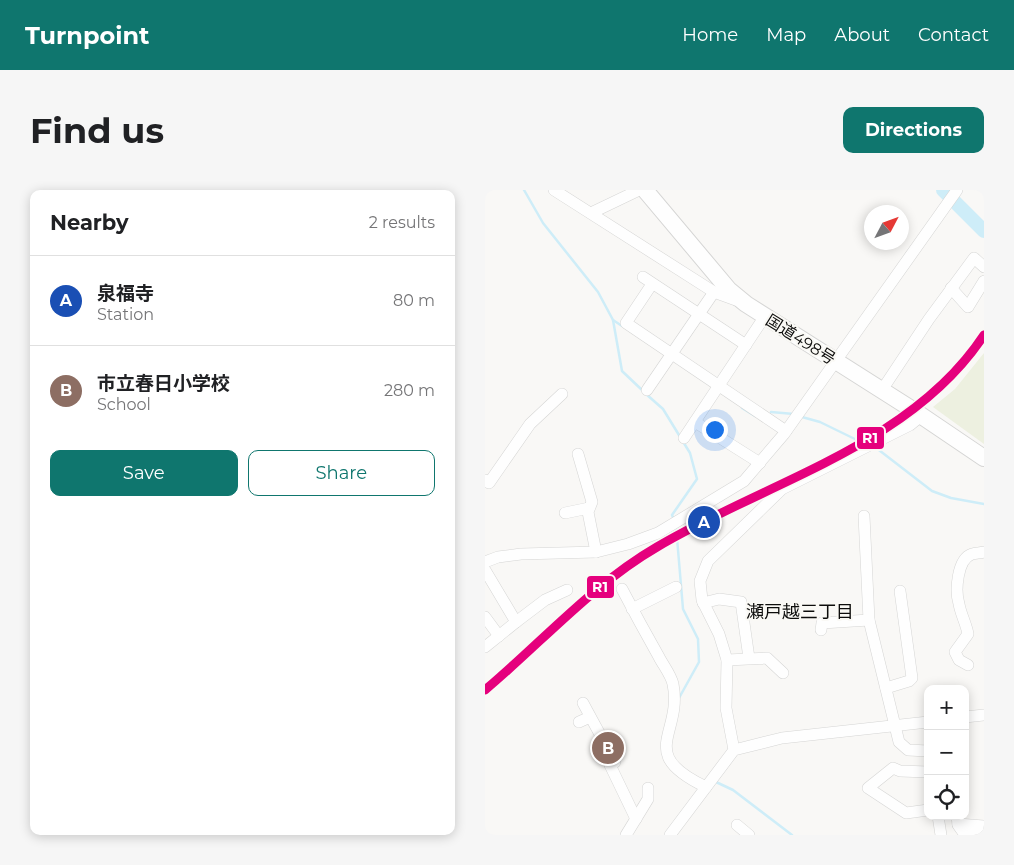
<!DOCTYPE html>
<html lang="en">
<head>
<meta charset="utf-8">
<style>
	body { margin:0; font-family:Montserrat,"Noto Sans JP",sans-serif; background:#f6f6f6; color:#202124 }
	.controls { position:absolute; right:15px; bottom:15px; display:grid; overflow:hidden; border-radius:10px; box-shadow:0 2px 12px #0003 }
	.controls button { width:45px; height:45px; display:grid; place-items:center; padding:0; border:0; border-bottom:1px solid #e0e0e0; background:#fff; color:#202124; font:25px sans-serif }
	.compass { position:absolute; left:379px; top:15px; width:45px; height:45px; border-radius:50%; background:#fff; box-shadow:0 2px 12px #0003; rotate:49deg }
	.you { position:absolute; left:229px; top:239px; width:18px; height:18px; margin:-12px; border:4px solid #fff; border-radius:50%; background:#1a73e8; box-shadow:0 0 0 8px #1a73e833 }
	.badge { display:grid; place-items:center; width:32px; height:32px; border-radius:50%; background:#0f766e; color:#fff; font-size:16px; font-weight:700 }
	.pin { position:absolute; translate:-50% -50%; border:2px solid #fff; box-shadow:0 1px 5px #0006 }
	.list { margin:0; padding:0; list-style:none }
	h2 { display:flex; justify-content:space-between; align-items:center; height:65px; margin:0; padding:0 20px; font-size:21px }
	h2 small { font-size:16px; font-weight:400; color:#757577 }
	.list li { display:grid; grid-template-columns:32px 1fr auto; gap:15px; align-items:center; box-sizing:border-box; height:90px; padding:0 20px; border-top:1px solid #e0e0e0 }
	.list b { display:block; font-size:19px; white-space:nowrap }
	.list p { margin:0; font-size:16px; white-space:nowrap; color:#757577 }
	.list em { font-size:16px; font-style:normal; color:#757577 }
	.actions { display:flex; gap:10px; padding:15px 20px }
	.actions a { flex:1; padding:11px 0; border:1px solid #0f766e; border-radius:10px; text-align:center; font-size:18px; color:#0f766e }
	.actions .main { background:#0f766e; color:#fff }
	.icon { flex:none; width:28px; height:28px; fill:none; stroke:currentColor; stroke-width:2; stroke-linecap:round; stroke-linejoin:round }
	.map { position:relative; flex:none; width:499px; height:645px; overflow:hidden; border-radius:10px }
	header { display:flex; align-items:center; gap:30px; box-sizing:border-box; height:70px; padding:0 25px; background:#0f766e; color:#fff }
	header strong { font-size:24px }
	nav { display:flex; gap:28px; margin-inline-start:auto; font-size:18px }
	.intro { display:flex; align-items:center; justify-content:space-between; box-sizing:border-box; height:120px; padding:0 30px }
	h1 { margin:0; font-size:35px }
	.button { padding:12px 22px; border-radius:10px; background:#0f766e; color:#fff; font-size:18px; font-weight:700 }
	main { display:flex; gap:30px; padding:0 30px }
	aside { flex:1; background:#fff; border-radius:10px; box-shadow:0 2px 12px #0003 }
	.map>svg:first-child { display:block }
	.green { fill:#edf0e0 }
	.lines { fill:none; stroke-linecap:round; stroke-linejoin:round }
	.stream { stroke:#ceedf8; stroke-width:2.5 }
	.river { stroke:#ceedf8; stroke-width:14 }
	.minor-casing { stroke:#d5d5d4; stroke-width:12 }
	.highway-casing { stroke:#d5d5d4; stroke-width:18 }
	.minor { stroke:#fefefe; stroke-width:11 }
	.highway { stroke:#fefefe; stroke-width:16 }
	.rail-1-casing { stroke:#faf9f5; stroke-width:12 }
	.rail-1 { stroke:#e5007d; stroke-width:9 }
	.labels { text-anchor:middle; stroke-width:4; stroke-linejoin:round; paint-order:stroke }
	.street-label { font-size:16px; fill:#0d0d0c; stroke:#faf9f5 }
	.neighbourhood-label { font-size:18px; fill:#0d0d0c; stroke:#faf9f5 }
	.line-badge { stroke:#faf9f5; stroke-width:2 }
	.badge-label { font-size:14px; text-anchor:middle; font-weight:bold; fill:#fff }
</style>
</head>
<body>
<header>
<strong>Turnpoint</strong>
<nav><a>Home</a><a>Map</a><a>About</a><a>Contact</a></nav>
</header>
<div class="intro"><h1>Find us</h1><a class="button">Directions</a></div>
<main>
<aside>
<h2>Nearby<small>2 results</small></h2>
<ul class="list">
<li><span class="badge" style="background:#1a4fb4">A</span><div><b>泉福寺</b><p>Station</p></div><em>80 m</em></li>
<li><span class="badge" style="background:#8d6e63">B</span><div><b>市立春日小学校</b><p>School</p></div><em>280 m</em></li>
</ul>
<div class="actions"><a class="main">Save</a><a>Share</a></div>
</aside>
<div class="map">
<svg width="499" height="645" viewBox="0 0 499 645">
	<rect width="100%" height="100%" fill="#f9f8f6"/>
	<path class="green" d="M 499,163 L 499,254 L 448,217 L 470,199 Z"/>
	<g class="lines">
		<g class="stream">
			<path d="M 39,0 L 58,33 L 113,102 L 128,130 L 137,181 L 157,200"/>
			<path d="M 128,130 L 137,136"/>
			<path d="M 161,204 L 178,219 L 205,263 L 212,289 L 187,325 L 189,330"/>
			<path d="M 257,218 L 270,226"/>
			<path d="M 286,222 L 309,224"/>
			<path d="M 317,227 L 335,232 L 376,252"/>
			<path d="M 390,257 L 447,301 L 466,308 L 499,314"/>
			<path d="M 191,336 L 198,419 L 213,449 L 214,472 L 194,508"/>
			<path d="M 231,592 L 248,600 L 307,645"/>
		</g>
		<path class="river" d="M 458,0 L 499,41"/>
		<defs>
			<g id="minor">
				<path d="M 69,0 L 229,102 L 251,110"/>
				<path d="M 106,23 L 154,0"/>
				<path d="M 158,87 L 261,155"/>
				<path d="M 167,94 L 141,133 L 301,241"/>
				<path d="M 466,98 L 483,117 L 499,91"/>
				<path d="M 162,200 L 229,102"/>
				<path d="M 397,200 L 444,129 L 489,68 L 499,77"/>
				<path d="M 210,232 L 275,273"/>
				<path d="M 199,248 L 280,126"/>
				<path d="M 93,264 L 107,312 L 103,322 L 111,362"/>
				<path d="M 0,290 L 4,293 L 45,234 L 77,204"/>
				<path d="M 80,323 L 104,318"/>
				<path d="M 379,326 L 384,430 L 414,552 L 423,560 L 443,561"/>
				<path d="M 0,372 L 13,367 L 36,364 L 111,362 L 143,354 L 173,343 L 259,291 L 299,244 L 472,0"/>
				<path d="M 0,380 L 31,432 L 0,457"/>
				<path d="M 137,399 C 149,422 161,444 174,467 C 178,475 186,485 188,494 C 198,545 150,563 221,597"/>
				<path d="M 218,413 L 234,409 L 256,412 L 264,468"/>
				<path d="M 147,419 L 191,397"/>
				<path d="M 0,427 L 14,446"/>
				<path d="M 31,432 L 60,410 L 82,400"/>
				<path d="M 336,440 L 337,433 L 384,430"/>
				<path d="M 242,470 L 282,468 L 298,483"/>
				<path d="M 483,475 L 474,470 L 470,462 L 483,444 C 481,433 476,425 474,414 C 470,401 472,369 487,364 C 491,363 496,363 499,362"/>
				<path d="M 401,498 L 424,491 L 427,488 L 415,401"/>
				<path d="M 98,513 L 130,572 L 125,575 L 151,629"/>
				<path d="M 480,527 L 499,525"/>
				<path d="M 94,532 L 105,527"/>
				<path d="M 249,560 L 241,518 L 242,470 L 234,444 L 217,410 L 215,391 L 223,371 L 297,299 L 425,235 L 436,226"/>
				<path d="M 443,582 L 415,581 L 408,578 L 383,598 L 421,623 L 443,620"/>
				<path d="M 453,626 L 456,645"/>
				<path d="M 472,626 L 473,635 L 478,642 L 499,644"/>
				<path d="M 473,634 L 499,636"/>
				<path d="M 252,635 L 264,645"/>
				<path d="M 141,645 L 163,609 L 163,598"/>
				<path d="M 185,645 L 249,560 L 297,548 L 443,532"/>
			</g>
			<path id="highway" d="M 160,0 L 244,100 L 261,114 L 428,220 L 499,268"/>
		</defs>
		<use href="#minor" class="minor-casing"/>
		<use href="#highway" class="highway-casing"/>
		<use href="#minor" class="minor"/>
		<use href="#highway" class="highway"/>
		<defs>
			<path id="rail-1" d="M 0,500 C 56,453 108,394 172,357 C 281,292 426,256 499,145"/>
		</defs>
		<use href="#rail-1" class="rail-1-casing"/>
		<use href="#rail-1" class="rail-1"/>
	</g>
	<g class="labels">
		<g class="street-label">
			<text transform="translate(316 149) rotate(32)" y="6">国道498号</text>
		</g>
		<g class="neighbourhood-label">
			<text x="315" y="428">瀬戸越三丁目</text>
		</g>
	</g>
	<g class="line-badge">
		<rect x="371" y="236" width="29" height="24" rx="5" fill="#e5007d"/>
		<rect x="101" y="385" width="29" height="24" rx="5" fill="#e5007d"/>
	</g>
	<g class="badge-label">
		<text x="385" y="253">R1</text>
		<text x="115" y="402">R1</text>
	</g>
</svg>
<div class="controls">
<button>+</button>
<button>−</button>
<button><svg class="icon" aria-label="locate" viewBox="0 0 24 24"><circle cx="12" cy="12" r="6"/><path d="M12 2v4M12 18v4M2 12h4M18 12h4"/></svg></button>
</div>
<svg class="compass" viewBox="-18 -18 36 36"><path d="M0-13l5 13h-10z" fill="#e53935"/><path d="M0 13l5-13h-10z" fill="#757577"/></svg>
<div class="you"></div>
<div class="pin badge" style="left:219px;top:332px;background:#1a4fb4">A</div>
<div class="pin badge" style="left:123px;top:558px;background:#8d6e63">B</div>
</div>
</main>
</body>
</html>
